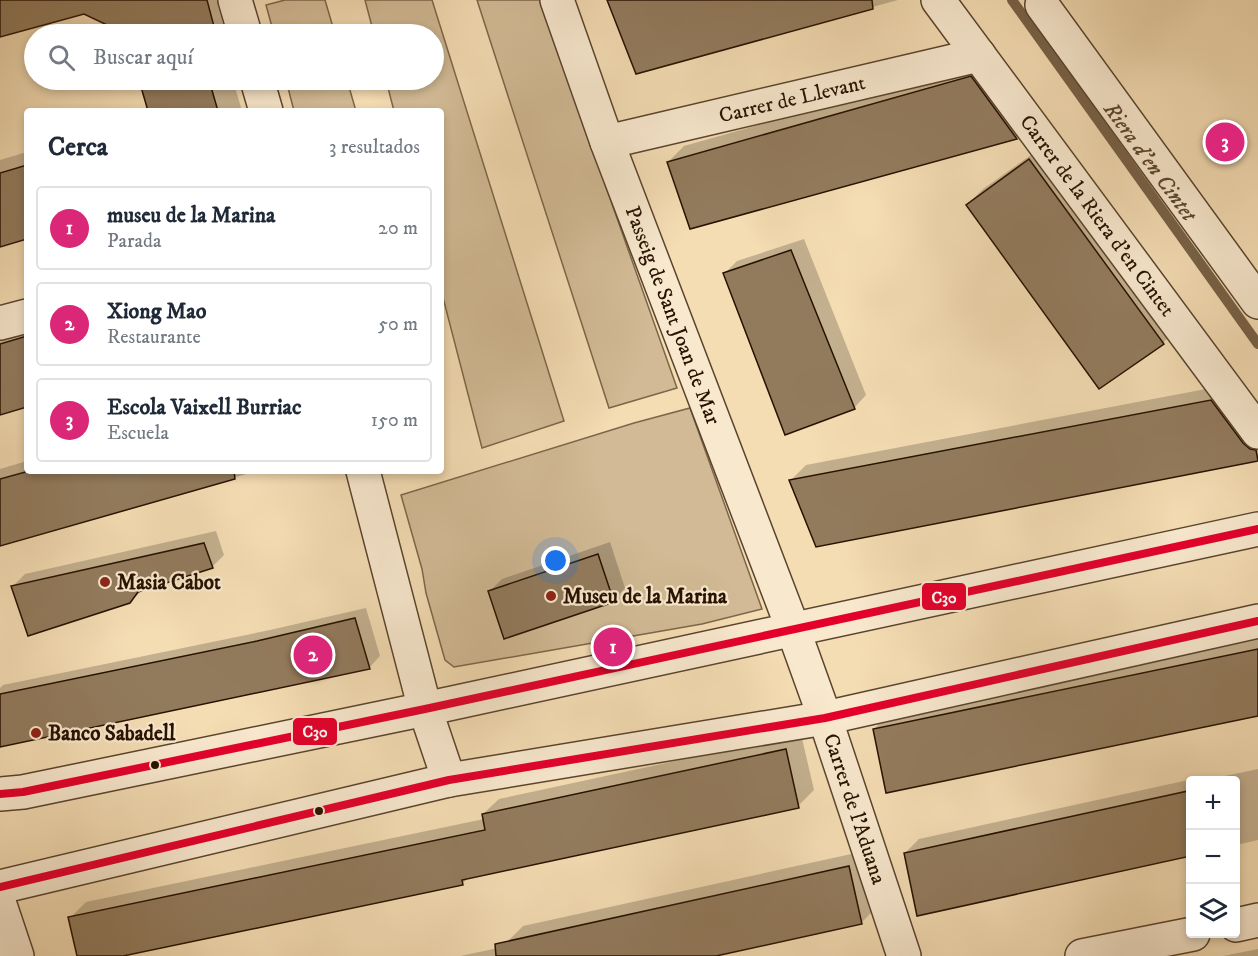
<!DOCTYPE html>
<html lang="es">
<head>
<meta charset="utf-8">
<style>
	body { margin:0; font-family:"IM FELL DW Pica",serif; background:#f2f2f3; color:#1f2937 }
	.controls { position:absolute; right:18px; bottom:18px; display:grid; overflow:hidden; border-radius:6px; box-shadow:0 3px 9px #0003 }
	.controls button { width:54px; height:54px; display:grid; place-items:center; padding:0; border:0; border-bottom:2px solid #e0e1e3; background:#fff; color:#1f2937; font:30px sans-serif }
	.you { position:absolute; left:556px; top:561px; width:21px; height:21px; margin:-15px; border:4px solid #fff; border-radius:50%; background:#1a73e8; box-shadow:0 0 0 9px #1a73e833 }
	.badge { display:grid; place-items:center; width:39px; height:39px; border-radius:50%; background:#db2777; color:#fff; font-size:20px; font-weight:700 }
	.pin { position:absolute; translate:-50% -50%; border:3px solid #fff; box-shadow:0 2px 6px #0006 }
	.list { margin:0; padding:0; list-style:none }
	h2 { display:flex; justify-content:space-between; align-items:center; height:78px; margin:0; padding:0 24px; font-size:26px }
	h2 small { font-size:20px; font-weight:400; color:#747a83 }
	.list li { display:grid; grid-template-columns:39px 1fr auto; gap:18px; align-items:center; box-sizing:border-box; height:84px; margin:0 12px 12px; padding:0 12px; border:2px solid #e0e1e3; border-radius:6px }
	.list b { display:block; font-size:22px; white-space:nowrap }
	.list p { margin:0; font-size:20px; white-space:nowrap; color:#747a83 }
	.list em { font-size:20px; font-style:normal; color:#747a83 }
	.icon { flex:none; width:33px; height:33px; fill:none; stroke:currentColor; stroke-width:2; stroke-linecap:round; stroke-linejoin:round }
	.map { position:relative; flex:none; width:1258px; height:956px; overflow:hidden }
	.search { position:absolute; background:#fff; box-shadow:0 3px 9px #0003; left:24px; top:24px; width:420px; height:66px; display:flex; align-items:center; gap:15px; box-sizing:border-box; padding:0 21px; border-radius:33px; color:#747a83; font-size:22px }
	.panel { position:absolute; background:#fff; box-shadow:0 3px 9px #0003; left:24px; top:108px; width:420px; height:366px; border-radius:6px }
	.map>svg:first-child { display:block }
	.green { fill:#d1ba95; stroke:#7c664a; stroke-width:1.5 }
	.shadow { fill:#0003 }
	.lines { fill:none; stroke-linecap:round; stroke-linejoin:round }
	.stream { stroke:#786247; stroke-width:10 }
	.building { fill:#927b5d; stroke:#271200; stroke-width:1.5 }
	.minor-casing { stroke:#5a442d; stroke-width:36 }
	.minor { stroke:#f8e8ce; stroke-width:33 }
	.bus-1-casing { stroke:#f8e8ce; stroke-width:12 }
	.bus-1 { stroke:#e4002b; stroke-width:8 }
	.poi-dot { fill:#8f2418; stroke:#f8e8ce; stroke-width:2 }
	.bus-dot { fill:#271200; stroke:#f8e8ce; stroke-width:2 }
	.labels { text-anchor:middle; stroke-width:4.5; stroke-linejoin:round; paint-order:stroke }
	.street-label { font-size:21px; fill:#271200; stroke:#f8e8ce }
	.poi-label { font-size:21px; font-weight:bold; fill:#271200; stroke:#f8e8ce; text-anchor:start }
	.water-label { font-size:22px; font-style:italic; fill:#5d472f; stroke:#f8e8ce }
	.line-badge { stroke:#f8e8ce; stroke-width:2 }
	.badge-label { font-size:16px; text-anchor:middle; font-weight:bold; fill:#fff }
</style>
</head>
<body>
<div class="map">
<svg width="1258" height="956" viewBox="0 0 1258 956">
	<rect width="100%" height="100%" fill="#f4dcb3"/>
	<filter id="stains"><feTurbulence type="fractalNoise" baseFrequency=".00333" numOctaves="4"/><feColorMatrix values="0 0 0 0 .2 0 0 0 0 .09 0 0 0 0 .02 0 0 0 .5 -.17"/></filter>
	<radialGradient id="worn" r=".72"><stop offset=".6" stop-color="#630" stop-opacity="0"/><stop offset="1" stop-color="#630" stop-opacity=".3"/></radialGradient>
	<g class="green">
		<path d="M 285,0 L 325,0 L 335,34 L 274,34 L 266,5 Z"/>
		<path d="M 365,0 L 432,0 L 564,421 L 482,448 L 441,290 L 441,111 L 394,111 L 386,80 L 434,80 L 434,34 L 374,34 Z"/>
		<path d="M 477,0 L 540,0 L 677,388 L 609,408 Z"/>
		<path d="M 286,80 L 347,80 L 356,111 L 294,111 Z"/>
		<path d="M 690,408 L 762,609 L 702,624 L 454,667 L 445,660 L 426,593 L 422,569 L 401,495 L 634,423 Z"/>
	</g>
	<g class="shadow">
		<path d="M 0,0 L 230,0 L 240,34 L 128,34 L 84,12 L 0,35 Z"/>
		<path d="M 609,0 L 898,0 L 637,72 Z"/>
		<path d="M 987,61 L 1032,122 L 1017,137 L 691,228 L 668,162 L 684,146 Z"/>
		<path d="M 141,80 L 233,80 L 242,111 L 150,111 Z"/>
		<path d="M 1045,145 L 1178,327 L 1163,343 L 967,205 L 983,189 Z"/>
		<path d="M 27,152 L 27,238 L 0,246 L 0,160 Z"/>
		<path d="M 804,239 L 866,395 L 854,408 L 725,273 L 737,261 Z"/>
		<path d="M 27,326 L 27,406 L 0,413 L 0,334 Z"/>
		<path d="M 1227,385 L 1258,427 L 1258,459 L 817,545 L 790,481 L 806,465 Z"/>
		<path d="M 27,461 L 27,471 L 257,471 L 0,545 L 0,469 Z"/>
		<path d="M 216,531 L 224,555 L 212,567 L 142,590 L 130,602 L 13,586 L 25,574 Z"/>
		<path d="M 610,542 L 625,588 L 613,601 L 490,591 L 502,579 Z"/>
		<path d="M 366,608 L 380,656 L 369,668 L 0,729 L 0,688 L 3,685 L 270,630 Z"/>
		<path d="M 1258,637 L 1258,714 L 874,729 L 890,713 Z"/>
		<path d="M 801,734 L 814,790 L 798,806 L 470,876 L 463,883 L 116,956 L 78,956 L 70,918 L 86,902 L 484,819 L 483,814 L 499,799 Z"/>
		<path d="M 1258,769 L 1258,840 L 1236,845 L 1236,780 L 1206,780 Z"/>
		<path d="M 1202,777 L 1203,780 L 1190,780 L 1190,854 L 905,853 L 919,839 Z"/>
		<path d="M 865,851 L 877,907 L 861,923 L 709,956 L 460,956 L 508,946 L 507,942 L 523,926 Z"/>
		<path d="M 1258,949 L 1258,956 L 1223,956 Z"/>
	</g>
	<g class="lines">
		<path class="stream" d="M 1012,0 L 1258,344"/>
	</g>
	<g class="building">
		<path d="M 0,0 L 207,0 L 216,34 L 126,34 L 84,14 L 0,37 Z"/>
		<path d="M 607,0 L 872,0 L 873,9 L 636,74 Z"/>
		<path d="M 971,76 L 1017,139 L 690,229 L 667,162 Z"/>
		<path d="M 139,80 L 209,80 L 218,111 L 148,111 Z"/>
		<path d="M 1029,159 L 1164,344 L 1099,389 L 966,205 Z"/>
		<path d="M 27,165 L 27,239 L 0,247 L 0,173 Z"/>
		<path d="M 791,250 L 855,409 L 785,435 L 723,273 Z"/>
		<path d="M 27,336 L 27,407 L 0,415 L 0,344 Z"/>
		<path d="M 1211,400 L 1243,443 L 1250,449 L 1256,450 L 1258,461 L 816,547 L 789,480 Z"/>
		<path d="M 29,471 L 234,471 L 235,479 L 0,546 L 0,479 Z"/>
		<path d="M 204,543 L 213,568 L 138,592 L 130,603 L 28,636 L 11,586 Z"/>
		<path d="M 598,554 L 614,602 L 504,639 L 488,591 Z"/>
		<path d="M 355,618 L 370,669 L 0,747 L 0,694 L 257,641 Z"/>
		<path d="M 1258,649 L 1258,716 L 886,793 L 873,729 Z"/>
		<path d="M 786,749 L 799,808 L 462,880 L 463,885 L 123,956 L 77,956 L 68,917 L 485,830 L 482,814 Z"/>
		<path d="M 1188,791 L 1191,802 L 1191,856 L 917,916 L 904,853 Z"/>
		<path d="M 849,866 L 862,924 L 716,956 L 496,956 L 495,944 Z"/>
	</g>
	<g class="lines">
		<defs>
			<g id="minor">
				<path d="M 235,0 L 245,34"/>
				<path id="s1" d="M 557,0 L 607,142 L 793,629 L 825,718 L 904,956"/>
				<path id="s2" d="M 938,0 L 1258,432"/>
				<path d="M 1042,5 L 1258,302"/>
				<path d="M 257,80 L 266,111"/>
				<path id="s3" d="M 607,142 L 979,55"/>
				<path d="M 0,323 L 27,316"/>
				<path d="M 363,471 L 425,709 L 449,780"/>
				<path d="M 0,794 L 23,792 L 425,709 L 1258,529"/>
				<path d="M 0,887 L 449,780 L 825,718 L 1258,621"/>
				<path d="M 0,905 L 17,956"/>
				<path d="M 1236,925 L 1258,920"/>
				<path d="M 1082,956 L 1193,934"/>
			</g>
		</defs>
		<use href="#minor" class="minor-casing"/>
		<use href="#minor" class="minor"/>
		<defs>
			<g id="bus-1">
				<path d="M 0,794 L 23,792 L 425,709 L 1258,529"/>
				<path d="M 0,887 L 449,780 L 825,718 L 1258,621"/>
			</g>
		</defs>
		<use href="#bus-1" class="bus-1-casing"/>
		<use href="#bus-1" class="bus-1"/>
	</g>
	<g class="poi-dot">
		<circle cx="105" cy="582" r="6"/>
		<circle cx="551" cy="596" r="6"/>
		<circle cx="36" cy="733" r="6"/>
	</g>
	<g class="bus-dot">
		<circle cx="155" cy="765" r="5"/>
		<circle cx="319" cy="811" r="5"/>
	</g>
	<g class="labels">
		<g class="street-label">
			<text dy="7" stroke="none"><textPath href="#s3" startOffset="190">Carrer de Llevant</textPath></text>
			<text dy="7" stroke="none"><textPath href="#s2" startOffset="268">Carrer de la Riera d'en Cintet</textPath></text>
			<text dy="7" stroke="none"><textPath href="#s1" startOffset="336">Passeig de Sant Joan de Mar</textPath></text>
			<text dy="7" stroke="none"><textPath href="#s1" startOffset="862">Carrer de l'Aduana</textPath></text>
		</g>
		<g class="poi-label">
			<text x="117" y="589">Masia Cabot</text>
			<text x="563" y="603">Museu de la Marina</text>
			<text x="48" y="740">Banco Sabadell</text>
		</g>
		<g class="water-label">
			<text transform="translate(1151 161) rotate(54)" y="8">Riera d'en Cintet</text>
		</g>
	</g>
	<g class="line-badge">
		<rect x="921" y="582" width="46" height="29" rx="6" fill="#e4002b"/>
		<rect x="292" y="717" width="46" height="29" rx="6" fill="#e4002b"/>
	</g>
	<g class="badge-label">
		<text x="944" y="603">C30</text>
		<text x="315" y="737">C30</text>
	</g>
	<rect width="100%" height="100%" filter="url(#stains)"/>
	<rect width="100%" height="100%" fill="url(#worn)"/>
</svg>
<div class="controls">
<button>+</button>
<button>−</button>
<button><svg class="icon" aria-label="layers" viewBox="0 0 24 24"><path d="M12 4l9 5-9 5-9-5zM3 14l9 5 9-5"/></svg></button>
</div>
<div class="you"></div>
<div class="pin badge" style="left:613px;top:647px">1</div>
<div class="pin badge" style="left:313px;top:655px">2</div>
<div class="pin badge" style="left:1225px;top:142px">3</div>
<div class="search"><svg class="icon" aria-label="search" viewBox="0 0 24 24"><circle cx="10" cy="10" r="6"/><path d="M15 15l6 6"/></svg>Buscar aquí</div>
<section class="panel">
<h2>Cerca<small>3 resultados</small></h2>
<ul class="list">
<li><span class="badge">1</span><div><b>museu de la Marina</b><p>Parada</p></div><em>20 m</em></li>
<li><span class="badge">2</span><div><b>Xiong Mao</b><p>Restaurante</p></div><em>50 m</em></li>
<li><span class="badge">3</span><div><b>Escola Vaixell Burriac</b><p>Escuela</p></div><em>150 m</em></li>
</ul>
</section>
</div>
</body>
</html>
